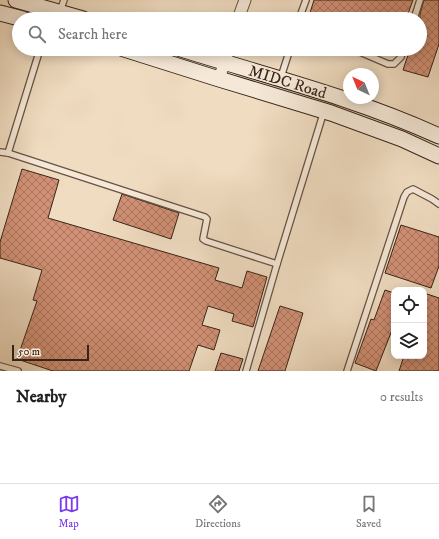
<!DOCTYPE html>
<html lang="en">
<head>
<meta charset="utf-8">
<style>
	body { margin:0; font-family:"IM FELL DW Pica",serif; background:#f6f6f6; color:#222 }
	.controls { position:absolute; right:12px; bottom:12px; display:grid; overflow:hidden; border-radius:8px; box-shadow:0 2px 10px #0003 }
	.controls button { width:36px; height:36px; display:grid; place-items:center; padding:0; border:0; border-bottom:1px solid #e0e0e0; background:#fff; color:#222; font:20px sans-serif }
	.compass { position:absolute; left:343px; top:68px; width:36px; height:36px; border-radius:50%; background:#fff; box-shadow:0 2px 10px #0003; rotate:317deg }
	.scale { position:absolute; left:12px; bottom:10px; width:77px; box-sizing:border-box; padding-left:4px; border:2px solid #372419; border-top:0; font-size:11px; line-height:14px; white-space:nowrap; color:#372419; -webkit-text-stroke:3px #f5e8d7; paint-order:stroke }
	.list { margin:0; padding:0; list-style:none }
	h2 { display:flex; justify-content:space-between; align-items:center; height:52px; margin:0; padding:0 16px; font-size:17px }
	h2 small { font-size:13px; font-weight:400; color:#767676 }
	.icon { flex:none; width:22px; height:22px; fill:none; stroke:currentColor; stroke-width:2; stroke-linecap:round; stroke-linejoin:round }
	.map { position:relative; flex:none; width:439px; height:371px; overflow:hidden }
	.search { position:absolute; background:#fff; box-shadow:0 2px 10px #0003; left:12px; right:12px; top:12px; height:44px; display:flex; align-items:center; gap:10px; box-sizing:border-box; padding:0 14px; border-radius:22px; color:#767676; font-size:15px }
	.sheet { height:112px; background:#fff }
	nav { display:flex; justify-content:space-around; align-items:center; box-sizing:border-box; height:56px; border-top:1px solid #e0e0e0; background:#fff; font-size:11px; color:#767676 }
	nav a { display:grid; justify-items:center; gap:2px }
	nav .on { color:#7c3aed }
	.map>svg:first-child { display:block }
	.building { fill:url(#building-cross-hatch); stroke:#372419 }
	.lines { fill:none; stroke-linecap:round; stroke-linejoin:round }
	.service-casing { stroke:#655243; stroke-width:8 }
	.minor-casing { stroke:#655243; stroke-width:13 }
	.secondary-casing { stroke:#372419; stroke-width:17 }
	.service { stroke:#f5e8d7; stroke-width:5.5 }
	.minor { stroke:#f5e8d7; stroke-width:11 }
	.secondary { stroke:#f5e8d7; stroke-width:15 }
	.labels { text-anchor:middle; stroke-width:3; stroke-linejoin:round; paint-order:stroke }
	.street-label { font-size:16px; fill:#372419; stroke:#f5e8d7 }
</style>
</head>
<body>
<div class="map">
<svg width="439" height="371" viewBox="0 0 439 371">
	<defs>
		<pattern id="building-cross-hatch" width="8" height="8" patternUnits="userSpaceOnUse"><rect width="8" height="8" fill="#d29176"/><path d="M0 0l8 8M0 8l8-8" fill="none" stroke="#ab7660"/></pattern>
	</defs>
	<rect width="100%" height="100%" fill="#f0dcc1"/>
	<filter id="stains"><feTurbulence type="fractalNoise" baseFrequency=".005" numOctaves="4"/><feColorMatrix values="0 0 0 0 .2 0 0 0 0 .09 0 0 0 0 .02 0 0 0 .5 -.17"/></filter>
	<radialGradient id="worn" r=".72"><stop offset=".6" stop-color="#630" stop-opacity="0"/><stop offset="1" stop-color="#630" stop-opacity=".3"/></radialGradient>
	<g class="building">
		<path d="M 314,0 L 413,0 L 406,19 L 318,19 L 309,16 Z"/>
		<path d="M 424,0 L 439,0 L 439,44 L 428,77 L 403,70 L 410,49 L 420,49 L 420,14 Z"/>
		<path d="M 22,169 L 59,180 L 48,218 L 219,268 L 215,280 L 242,288 L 247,271 L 267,277 L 253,327 L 232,321 L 234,314 L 208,306 L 202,325 L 220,330 L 214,350 L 198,345 L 189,371 L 53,371 L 17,359 L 37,301 L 33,300 L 42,270 L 0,258 L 0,242 Z"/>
		<path d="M 122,194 L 179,213 L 171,239 L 113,220 Z"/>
		<path d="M 401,225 L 439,237 L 439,266 L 431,288 L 385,273 Z"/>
		<path d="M 385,290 L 394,293 L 394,325 L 376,371 L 355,363 L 371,319 L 374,320 Z"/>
		<path d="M 424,293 L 439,298 L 439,371 L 399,371 L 404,356 L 424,356 Z"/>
		<path d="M 280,306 L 303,313 L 285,371 L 258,371 Z"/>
		<path d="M 221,353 L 243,359 L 239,371 L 215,371 Z"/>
	</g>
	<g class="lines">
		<defs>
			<g id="service">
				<path d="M 60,11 L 64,0"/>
				<path d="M 299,19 L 306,0"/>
				<path d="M 414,19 L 420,0"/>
				<path d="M 353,49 L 388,64 L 394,64 L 401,57 L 403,49"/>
				<path d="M 281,77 L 290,49"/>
				<path d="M 0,152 L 8,153 L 205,217 L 207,219 L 203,239 L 206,241 L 277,264"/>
				<path d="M 8,153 L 40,49"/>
				<path d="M 0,366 L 18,371"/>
				<path d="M 246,371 L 277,264 L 324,111"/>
				<path d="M 347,371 L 404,197 L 407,192 L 413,189 L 432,199 L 439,204"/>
			</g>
			<g id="minor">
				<path d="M 238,19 L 245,0"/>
				<path d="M 219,79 L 229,49"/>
			</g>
			<g id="secondary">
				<path d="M 16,0 L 83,19"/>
				<path d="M 0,13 L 23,19"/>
				<path d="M 124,49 L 219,79 L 331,113 L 402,139 L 439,156"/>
				<path d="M 181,49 C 267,76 356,98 439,136"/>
			</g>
		</defs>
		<use href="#service" class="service-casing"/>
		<use href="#minor" class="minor-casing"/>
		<use href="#secondary" class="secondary-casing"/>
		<use href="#service" class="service"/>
		<use href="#minor" class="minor"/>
		<use href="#secondary" class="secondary"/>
	</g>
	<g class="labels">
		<g class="street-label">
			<text transform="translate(288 81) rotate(17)" y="6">MIDC Road</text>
		</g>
	</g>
	<rect width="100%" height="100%" filter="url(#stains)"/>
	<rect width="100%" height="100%" fill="url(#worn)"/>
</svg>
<div class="controls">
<button><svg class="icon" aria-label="locate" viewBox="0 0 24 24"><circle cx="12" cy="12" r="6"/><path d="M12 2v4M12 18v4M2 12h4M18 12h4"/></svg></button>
<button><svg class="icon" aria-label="layers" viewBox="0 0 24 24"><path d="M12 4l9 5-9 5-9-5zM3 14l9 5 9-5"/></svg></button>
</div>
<svg class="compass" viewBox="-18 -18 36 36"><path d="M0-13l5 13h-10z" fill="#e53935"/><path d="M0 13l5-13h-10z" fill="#767676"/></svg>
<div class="scale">50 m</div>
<div class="search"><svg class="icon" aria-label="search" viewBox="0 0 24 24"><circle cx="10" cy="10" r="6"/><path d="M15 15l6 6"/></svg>Search here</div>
</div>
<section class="sheet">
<h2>Nearby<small>0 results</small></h2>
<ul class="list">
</ul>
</section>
<nav>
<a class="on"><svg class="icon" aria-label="map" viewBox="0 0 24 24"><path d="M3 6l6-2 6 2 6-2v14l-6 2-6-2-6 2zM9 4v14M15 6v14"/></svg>Map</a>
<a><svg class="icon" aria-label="directions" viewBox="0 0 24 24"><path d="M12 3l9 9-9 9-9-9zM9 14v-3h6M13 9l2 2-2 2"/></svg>Directions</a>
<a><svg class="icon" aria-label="saved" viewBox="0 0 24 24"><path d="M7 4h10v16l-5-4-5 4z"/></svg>Saved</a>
</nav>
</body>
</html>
